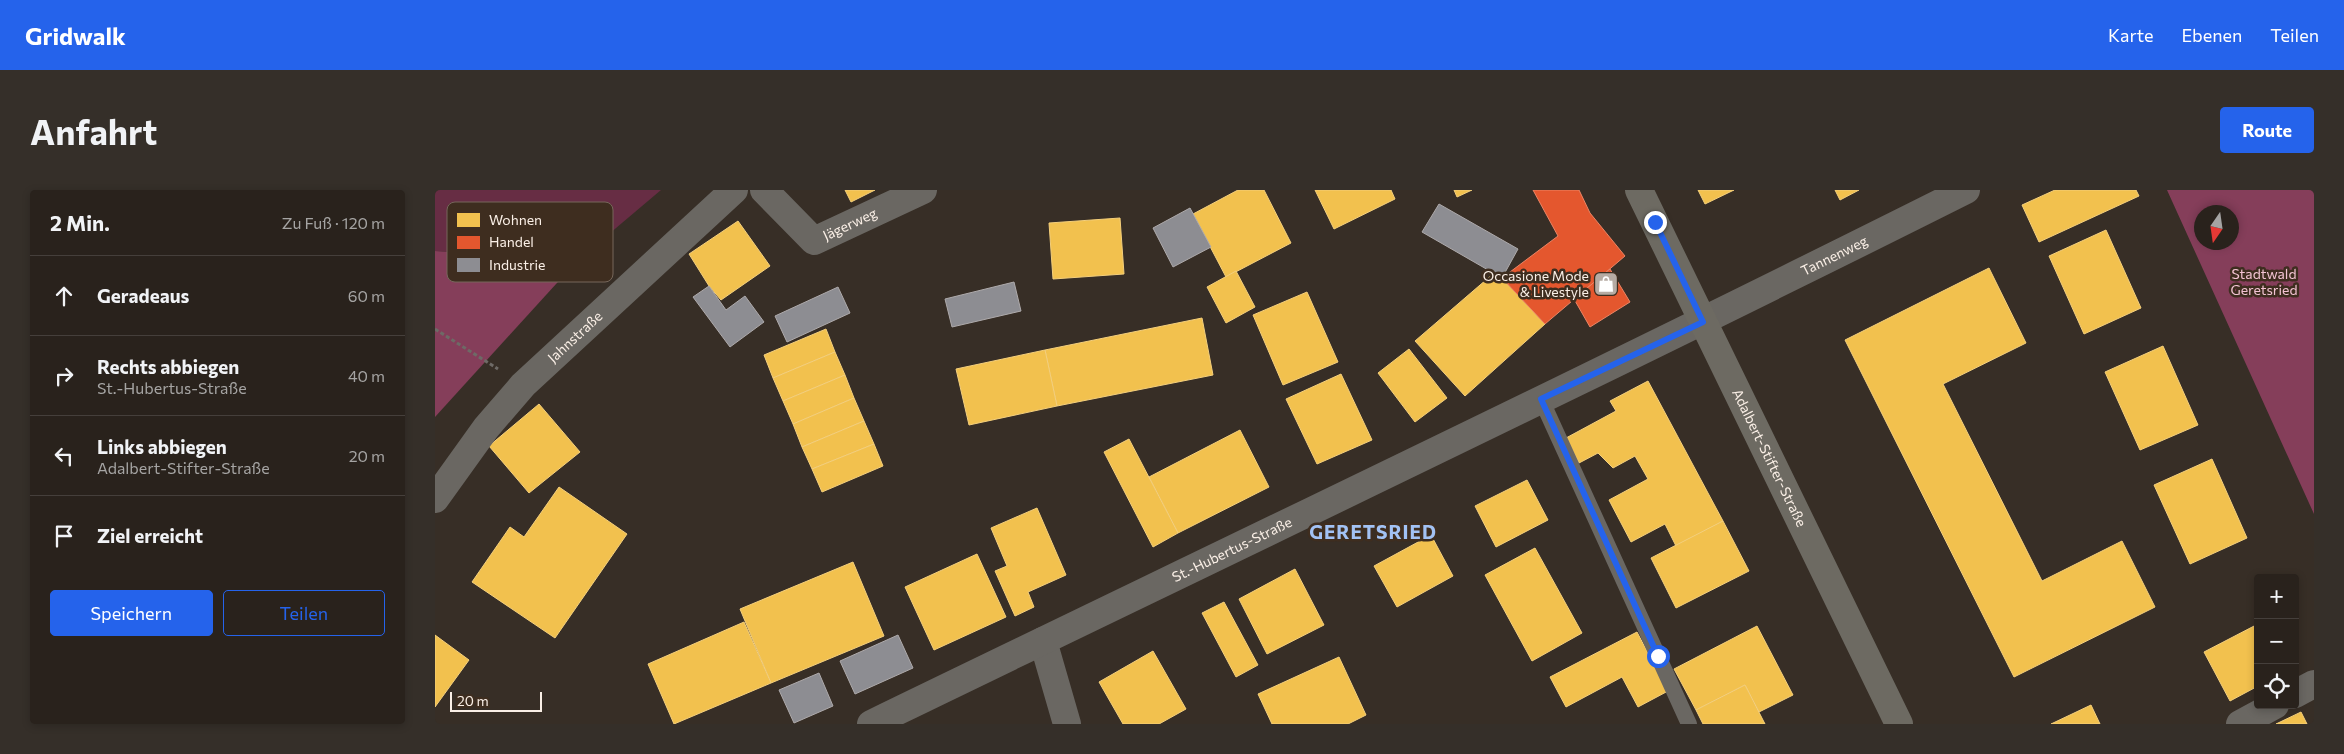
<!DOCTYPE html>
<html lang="de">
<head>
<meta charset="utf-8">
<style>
	body { margin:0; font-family:Commissioner,sans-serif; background:#352f29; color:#f1f3f6 }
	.controls { position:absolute; right:15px; bottom:15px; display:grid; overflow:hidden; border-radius:5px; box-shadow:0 2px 8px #0003 }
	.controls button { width:45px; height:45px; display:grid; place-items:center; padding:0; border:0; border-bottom:1px solid #453f3b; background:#29221c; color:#f1f3f6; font:25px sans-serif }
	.compass { position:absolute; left:1759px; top:15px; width:45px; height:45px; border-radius:50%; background:#29221c; box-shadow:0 2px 8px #0003; rotate:193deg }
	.scale { position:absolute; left:15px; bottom:12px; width:92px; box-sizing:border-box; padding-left:5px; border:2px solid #faefe6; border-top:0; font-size:14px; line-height:18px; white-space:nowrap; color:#faefe6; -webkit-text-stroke:4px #3e2d1f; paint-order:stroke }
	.stop { position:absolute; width:15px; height:15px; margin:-11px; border:4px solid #2563eb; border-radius:50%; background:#fff }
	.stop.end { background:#2563eb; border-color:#fff; box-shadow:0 1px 5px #0008 }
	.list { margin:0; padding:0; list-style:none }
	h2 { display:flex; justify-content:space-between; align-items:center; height:65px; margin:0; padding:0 20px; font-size:21px }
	h2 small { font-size:16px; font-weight:400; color:#a5a4a3 }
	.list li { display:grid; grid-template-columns:32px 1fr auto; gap:15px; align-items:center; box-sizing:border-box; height:80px; padding:0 20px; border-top:1px solid #453f3b }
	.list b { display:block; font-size:19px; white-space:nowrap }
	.list p { margin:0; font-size:16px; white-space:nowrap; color:#a5a4a3 }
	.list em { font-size:16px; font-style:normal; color:#a5a4a3 }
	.actions { display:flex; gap:10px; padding:15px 20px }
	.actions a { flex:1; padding:11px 0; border:1px solid #2563eb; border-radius:5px; text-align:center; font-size:18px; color:#2563eb }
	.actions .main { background:#2563eb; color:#fff }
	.icon { flex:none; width:28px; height:28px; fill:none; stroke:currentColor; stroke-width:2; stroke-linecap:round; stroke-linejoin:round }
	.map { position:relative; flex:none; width:1879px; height:534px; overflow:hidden; border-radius:5px }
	header { display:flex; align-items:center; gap:30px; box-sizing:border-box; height:70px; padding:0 25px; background:#2563eb; color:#fff }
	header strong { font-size:24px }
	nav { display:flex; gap:28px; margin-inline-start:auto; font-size:18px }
	.intro { display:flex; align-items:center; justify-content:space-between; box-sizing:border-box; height:120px; padding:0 30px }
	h1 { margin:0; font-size:35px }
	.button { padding:12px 22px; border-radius:5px; background:#2563eb; color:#fff; font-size:18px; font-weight:700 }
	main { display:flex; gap:30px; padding:0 30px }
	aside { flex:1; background:#29221c; border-radius:5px; box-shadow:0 2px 8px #0003 }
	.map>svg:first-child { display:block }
	.green { fill:#672d44 }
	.forest { fill:#853e5a; fill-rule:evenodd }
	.homes { fill:#f2c14e; stroke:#f4cf7c }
	.shops { fill:#e4572e; stroke:#eb8565 }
	.industry { fill:#8d8d92; stroke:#aeaaab }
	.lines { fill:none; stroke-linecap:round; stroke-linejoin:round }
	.path { stroke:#6e6a66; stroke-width:3; stroke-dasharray:4 2.5; stroke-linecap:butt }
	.lane { stroke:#6a6762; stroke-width:16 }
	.street { stroke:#6a6762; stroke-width:28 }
	.secondary { stroke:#6d6a62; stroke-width:28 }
	.route { stroke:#2563eb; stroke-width:6 }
	.labels { text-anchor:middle; stroke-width:5; stroke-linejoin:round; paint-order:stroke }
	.street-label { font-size:14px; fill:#faefe6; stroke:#3e2d1f }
	.park-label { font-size:14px; fill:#f3c3d3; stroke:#3e2d1f }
	.poi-label { font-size:14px; fill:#faefe6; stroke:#3e2d1f; text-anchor:end }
	.district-label { font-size:19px; font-weight:bold; letter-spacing:1px; fill:#a2c2f4; stroke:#3e2d1f }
	.key { fill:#3e2d1f; stroke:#76675b; stroke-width:1 }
	.key-label { font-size:14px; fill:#faefe6 }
</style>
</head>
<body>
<header>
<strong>Gridwalk</strong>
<nav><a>Karte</a><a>Ebenen</a><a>Teilen</a></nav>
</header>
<div class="intro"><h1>Anfahrt</h1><a class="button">Route</a></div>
<main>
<aside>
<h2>2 Min.<small>Zu Fuß · 120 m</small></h2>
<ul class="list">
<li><svg class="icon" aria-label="ahead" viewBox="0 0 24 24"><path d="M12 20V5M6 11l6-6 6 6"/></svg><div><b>Geradeaus</b></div><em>60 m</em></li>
<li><svg class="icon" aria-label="right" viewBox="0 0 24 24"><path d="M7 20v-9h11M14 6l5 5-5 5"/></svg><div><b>Rechts abbiegen</b><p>St.-Hubertus-Straße</p></div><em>40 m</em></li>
<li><svg class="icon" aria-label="left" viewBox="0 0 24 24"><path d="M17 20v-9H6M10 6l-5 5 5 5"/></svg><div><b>Links abbiegen</b><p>Adalbert-Stifter-Straße</p></div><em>20 m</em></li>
<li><svg class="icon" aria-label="arrive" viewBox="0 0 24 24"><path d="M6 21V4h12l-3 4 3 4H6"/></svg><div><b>Ziel erreicht</b></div></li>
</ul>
<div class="actions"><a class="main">Speichern</a><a>Teilen</a></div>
</aside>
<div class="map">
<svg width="1879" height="534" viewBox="0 0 1879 534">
	<rect width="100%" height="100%" fill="#372e26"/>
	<path class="green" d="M 0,0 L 226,0 L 142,71 L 0,61 Z"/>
	<g class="forest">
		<path d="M 1732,0 L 1879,0 L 1879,324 ZM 1766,22 L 1796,22 L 1796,52 L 1766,52 Z"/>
		<path d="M 0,61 L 142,71 L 0,227 Z"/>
	</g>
	<g class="homes">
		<path d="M 410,0 L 440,0 L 416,12 Z"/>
		<path d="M 803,0 L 829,0 L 856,53 L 791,87 L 758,24 Z"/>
		<path d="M 880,0 L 956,0 L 960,9 L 899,39 Z"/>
		<path d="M 1019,0 L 1037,0 L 1022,7 Z"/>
		<path d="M 1263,0 L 1299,0 L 1270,14 Z"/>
		<path d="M 1400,0 L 1424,0 L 1405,10 Z"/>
		<path d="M 1620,0 L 1701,0 L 1704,6 L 1604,52 L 1587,15 Z"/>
		<path d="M 685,28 L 689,84 L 618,89 L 614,33 Z"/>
		<path d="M 303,31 L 335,76 L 286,110 L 274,96 L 254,64 Z"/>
		<path d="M 1671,40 L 1706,118 L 1649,144 L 1614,66 Z"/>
		<path d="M 1554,78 L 1591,153 L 1508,194 L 1607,391 L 1687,351 L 1720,417 L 1579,487 L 1410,150 Z"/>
		<path d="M 801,81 L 820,117 L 791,133 L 772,97 Z"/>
		<path d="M 1059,83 L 1067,88 L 1110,134 L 1030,206 L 980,151 Z"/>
		<path d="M 872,102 L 903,172 L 848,195 L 818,125 Z"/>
		<path d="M 767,128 L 778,185 L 622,216 L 610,160 Z"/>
		<path d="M 391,139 L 400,162 L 338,188 L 329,165 Z"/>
		<path d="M 1728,156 L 1763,235 L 1705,260 L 1670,182 Z"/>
		<path d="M 974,159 L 1012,208 L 980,232 L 943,183 Z"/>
		<path d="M 610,160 L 622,216 L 534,235 L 521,179 Z"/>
		<path d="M 400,162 L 410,185 L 348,211 L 338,188 Z"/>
		<path d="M 906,184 L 937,250 L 882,274 L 851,209 Z"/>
		<path d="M 410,185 L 419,208 L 358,234 L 348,211 Z"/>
		<path d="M 1213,191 L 1288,331 L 1241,356 L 1230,334 L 1196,352 L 1174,310 L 1213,289 L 1200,266 L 1178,278 L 1163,263 L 1144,273 L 1131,248 L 1181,221 L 1175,211 Z"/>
		<path d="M 419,208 L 429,231 L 367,257 L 358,234 Z"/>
		<path d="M 104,214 L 145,262 L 94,303 L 54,256 Z"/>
		<path d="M 429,231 L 439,254 L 377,279 L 367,257 Z"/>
		<path d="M 805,240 L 834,297 L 743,343 L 714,287 Z"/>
		<path d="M 694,249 L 743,343 L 718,357 L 669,262 Z"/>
		<path d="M 439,254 L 448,276 L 387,302 L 377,279 Z"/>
		<path d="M 1777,269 L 1812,348 L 1755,374 L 1719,295 Z"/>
		<path d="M 1092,290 L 1113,330 L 1061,357 L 1040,316 Z"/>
		<path d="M 124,297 L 192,344 L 120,448 L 37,392 L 75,337 L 89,347 Z"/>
		<path d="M 602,318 L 631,385 L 593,402 L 599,417 L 580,426 L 560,381 L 572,376 L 556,338 Z"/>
		<path d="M 1288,331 L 1314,381 L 1241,418 L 1216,368 Z"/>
		<path d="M 996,345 L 1018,386 L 962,417 L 939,376 Z"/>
		<path d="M 1100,358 L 1147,443 L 1097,471 L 1050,385 Z"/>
		<path d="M 542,364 L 571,427 L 499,460 L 470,397 Z"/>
		<path d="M 418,372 L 449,446 L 336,493 L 305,419 Z"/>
		<path d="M 860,379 L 889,435 L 832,464 L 804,409 Z"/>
		<path d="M 789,412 L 823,475 L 801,487 L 767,423 Z"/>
		<path d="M 309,432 L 336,493 L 239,534 L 213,474 Z"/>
		<path d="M 1823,434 L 1823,496 L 1795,511 L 1769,462 Z"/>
		<path d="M 1322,436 L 1358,505 L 1324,522 L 1310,495 L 1261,520 L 1239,479 Z"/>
		<path d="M 1202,442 L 1233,501 L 1203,517 L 1187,487 L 1131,517 L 1115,487 Z"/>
		<path d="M 0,445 L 34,470 L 0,517 Z"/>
		<path d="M 718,461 L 751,519 L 724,534 L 688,534 L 664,492 Z"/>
		<path d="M 904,467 L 931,525 L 913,534 L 837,534 L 823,504 Z"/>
		<path d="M 1310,495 L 1330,534 L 1268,534 L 1261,520 Z"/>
		<path d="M 1656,515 L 1665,534 L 1616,534 Z"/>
		<path d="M 1866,522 L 1872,534 L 1841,534 Z"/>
	</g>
	<g class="shops">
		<path d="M 1098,0 L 1144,0 L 1155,23 L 1190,66 L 1110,134 L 1067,88 L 1123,46 Z"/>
		<path d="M 1175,79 L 1195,112 L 1155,137 L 1139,109 Z"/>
	</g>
	<g class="industry">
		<path d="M 1004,14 L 1083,59 L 1067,88 L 987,42 Z"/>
		<path d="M 755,18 L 776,57 L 738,77 L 718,38 Z"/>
		<path d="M 579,92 L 586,121 L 517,137 L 510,109 Z"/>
		<path d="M 274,96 L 291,120 L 310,106 L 329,132 L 295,157 L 258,107 Z"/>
		<path d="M 403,97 L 415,123 L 352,152 L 340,126 Z"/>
		<path d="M 463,445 L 478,478 L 420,504 L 405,471 Z"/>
		<path d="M 384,483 L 398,516 L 359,533 L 344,500 Z"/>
	</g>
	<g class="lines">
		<path class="path" d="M 0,139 L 63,179"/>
		<path class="lane" d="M 1106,209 L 1254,534"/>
		<g class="street">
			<path id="s1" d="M 329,0 L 379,51 L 488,0"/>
			<path id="s2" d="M 0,309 L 51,238 L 88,195 L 299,0"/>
			<path d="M 608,451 L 632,534"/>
			<path d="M 1860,504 L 1879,494"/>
			<path id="s3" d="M 436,534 C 801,357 1168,182 1531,0"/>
			<path d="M 1805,534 L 1840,515"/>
		</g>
		<path class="secondary" id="s4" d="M 1204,0 L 1464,534"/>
	</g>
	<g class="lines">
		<path class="route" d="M 1220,32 L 1268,132 L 1106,209 L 1223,466"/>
	</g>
	<defs>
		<symbol id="shop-square" viewBox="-11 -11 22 22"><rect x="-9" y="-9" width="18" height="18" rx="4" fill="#b6aba3" stroke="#3e2d1f"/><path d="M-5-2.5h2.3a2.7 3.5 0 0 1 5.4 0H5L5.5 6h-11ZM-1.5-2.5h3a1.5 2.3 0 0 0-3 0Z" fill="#fff"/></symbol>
	</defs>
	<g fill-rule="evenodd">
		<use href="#shop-square" x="1157" y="80" width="28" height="28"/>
	</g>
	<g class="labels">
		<g class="street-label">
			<text dy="5" stroke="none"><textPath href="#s1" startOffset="111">Jägerweg</textPath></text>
			<text dy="5" stroke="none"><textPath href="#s3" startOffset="1071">Tannenweg</textPath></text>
			<text dy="5" stroke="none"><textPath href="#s2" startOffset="215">Jahnstraße</textPath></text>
			<text dy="5" stroke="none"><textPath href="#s4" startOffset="298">Adalbert-Stifter-Straße</textPath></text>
			<text dy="5" stroke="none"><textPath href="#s3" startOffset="401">St.-Hubertus-Straße</textPath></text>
		</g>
		<g class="park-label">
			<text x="1829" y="89">Stadtwald<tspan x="1829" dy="16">Geretsried</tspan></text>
		</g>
		<g class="poi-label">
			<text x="1154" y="91">Occasione Mode<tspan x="1154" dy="16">&amp; Livestyle</tspan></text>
		</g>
		<g class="district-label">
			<text x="938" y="349">GERETSRIED</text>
		</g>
	</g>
	<rect x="12" y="12" width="166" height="80" rx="8" class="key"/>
	<rect x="22" y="23" width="23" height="14" fill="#f2c14e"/>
	<rect x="22" y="46" width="23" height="13" fill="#e4572e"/>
	<rect x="22" y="68" width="23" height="14" fill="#8d8d92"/>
	<g class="key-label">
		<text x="54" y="35">Wohnen</text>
		<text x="54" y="57">Handel</text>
		<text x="54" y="80">Industrie</text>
	</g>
</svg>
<div class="controls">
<button>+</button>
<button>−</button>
<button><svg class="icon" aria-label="locate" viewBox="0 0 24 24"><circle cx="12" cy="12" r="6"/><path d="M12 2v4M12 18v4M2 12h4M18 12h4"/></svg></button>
</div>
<svg class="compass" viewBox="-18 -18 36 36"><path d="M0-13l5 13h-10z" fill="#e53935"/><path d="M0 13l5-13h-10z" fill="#a5a4a3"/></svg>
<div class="scale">20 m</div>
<div class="stop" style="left:1223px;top:466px"></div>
<div class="stop end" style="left:1220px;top:32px"></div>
</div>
</main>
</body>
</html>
